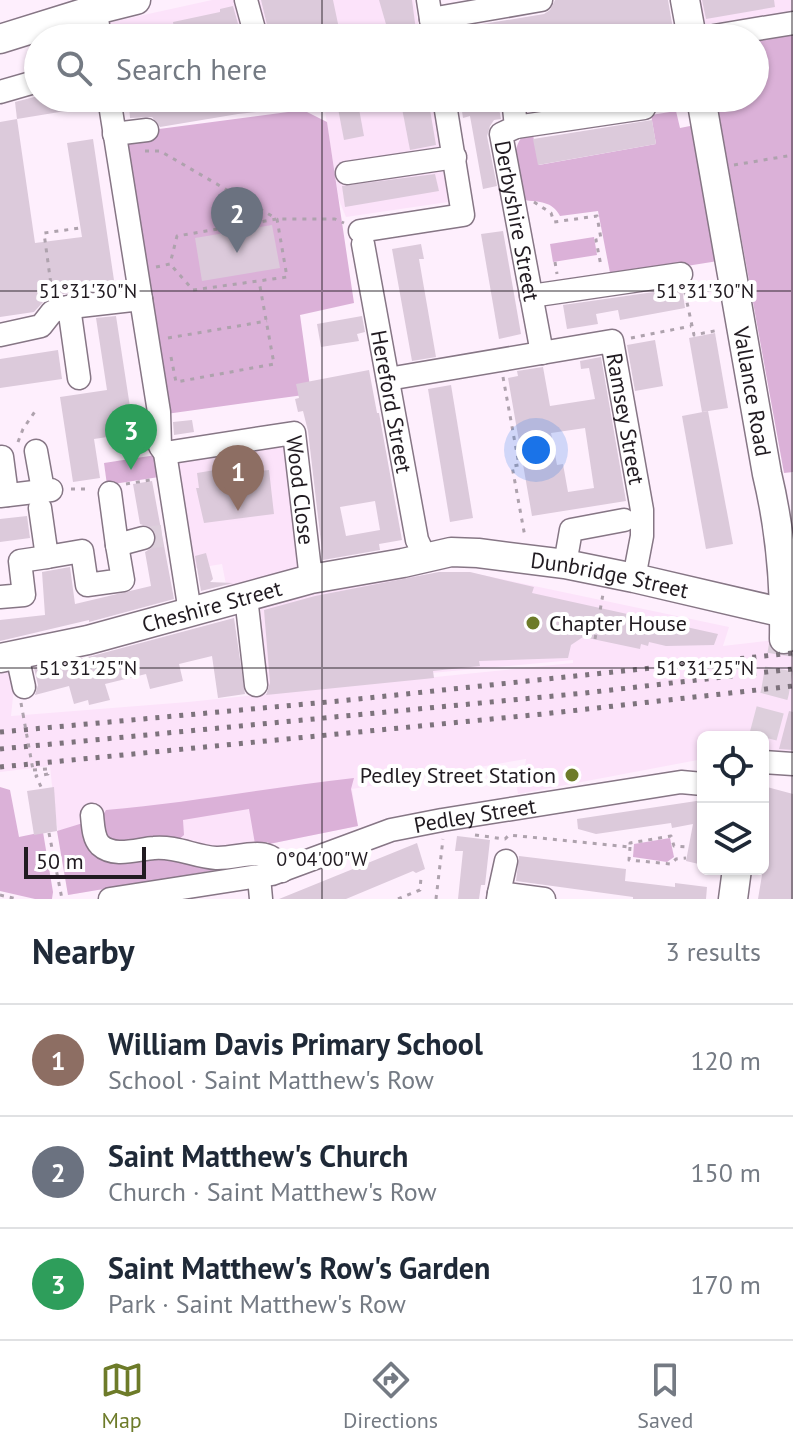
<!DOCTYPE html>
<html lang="en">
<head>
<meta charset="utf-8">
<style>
	body { margin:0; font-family:"PT Sans",sans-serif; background:#f6f6f7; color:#1f2937 }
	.controls { position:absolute; right:24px; bottom:24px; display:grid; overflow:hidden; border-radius:12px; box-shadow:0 2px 6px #0004 }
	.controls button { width:72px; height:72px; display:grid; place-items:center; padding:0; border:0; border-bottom:2px solid #e0e1e3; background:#fff; color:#1f2937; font:40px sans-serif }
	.scale { position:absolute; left:24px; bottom:20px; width:122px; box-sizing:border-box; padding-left:8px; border:4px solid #211b21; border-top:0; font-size:22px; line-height:28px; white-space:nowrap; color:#211b21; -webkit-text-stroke:6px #fff; paint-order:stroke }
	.you { position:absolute; left:536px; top:450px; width:28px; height:28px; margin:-20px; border:6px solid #fff; border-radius:50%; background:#1a73e8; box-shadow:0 0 0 12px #1a73e833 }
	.badge { display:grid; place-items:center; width:52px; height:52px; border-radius:50%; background:#6d7b29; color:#fff; font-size:26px; font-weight:700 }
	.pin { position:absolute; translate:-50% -66px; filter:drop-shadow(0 2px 4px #0008) }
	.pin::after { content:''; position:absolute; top:42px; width:28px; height:24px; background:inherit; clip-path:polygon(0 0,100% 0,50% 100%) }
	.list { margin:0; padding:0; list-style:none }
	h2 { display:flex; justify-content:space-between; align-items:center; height:104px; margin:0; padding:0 32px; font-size:34px }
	h2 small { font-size:26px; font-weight:400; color:#747a83 }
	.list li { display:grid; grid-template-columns:52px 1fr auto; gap:24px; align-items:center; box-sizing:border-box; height:112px; padding:0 32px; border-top:2px solid #e0e1e3 }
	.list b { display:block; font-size:30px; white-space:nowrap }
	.list p { margin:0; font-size:26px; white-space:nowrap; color:#747a83 }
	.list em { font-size:26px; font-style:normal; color:#747a83 }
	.icon { flex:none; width:44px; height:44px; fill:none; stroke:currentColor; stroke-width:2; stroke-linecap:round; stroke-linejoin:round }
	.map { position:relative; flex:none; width:793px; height:899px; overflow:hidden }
	.search { position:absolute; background:#fff; box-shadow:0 2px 6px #0004; left:24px; right:24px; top:24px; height:88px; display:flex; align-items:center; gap:20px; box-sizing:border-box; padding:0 28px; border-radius:44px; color:#747a83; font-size:30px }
	.sheet { height:440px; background:#fff }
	nav { display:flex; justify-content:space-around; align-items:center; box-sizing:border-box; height:112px; border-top:2px solid #e0e1e3; background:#fff; font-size:22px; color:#747a83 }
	nav a { display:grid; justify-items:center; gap:4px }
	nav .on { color:#6d7b29 }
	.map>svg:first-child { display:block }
	.built { fill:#fce3fa }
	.green { fill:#dbb1d8 }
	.building { fill:#dccadb; fill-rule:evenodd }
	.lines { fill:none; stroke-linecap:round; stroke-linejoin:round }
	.minor-tunnel { stroke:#ddcfdc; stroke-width:22; stroke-dasharray:22 11; stroke-linecap:butt }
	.major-tunnel { stroke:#ddcfdc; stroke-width:28; stroke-dasharray:28 14; stroke-linecap:butt }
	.minor-casing { stroke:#867685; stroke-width:25 }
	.major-casing { stroke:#867685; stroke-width:31 }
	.path { stroke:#aea2ad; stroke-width:3; stroke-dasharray:4 6; stroke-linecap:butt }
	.minor { stroke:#fff; stroke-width:22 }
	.major { stroke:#fff; stroke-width:28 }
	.rail { stroke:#7d737c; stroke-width:5; stroke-dasharray:4 8; stroke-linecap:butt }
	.path-bridge { stroke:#aea2ad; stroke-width:3; stroke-dasharray:4 6; stroke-linecap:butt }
	.ticks { fill:none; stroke:#211b21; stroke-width:2; stroke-opacity:0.45 }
	.poi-dot { fill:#6d7b29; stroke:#fff; stroke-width:3 }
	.labels { text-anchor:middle; stroke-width:8; stroke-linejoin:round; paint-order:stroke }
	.street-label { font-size:22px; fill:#211b21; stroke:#fff }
	.poi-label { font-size:22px; fill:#211b21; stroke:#fff; text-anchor:start }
	.ticks-label { font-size:20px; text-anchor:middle; fill:#211b21; stroke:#fff; stroke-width:8; stroke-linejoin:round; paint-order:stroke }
</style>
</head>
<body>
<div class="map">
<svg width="793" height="899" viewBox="0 0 793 899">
	<rect width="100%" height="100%" fill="#feeffd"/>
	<g class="built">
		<path d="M 212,0 L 414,0 L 421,38 L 109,38 L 107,23 Z"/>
		<path d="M 698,0 L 793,0 L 793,11 L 702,25 Z"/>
		<path d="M 323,98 L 433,98 L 448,202 L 346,217 L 339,200 Z"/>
		<path d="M 293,436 L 309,579 L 229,600 L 222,564 L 185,570 L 166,458 Z"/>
		<path d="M 468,572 L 729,627 L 723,646 L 793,638 L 793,751 L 763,751 L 763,737 L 703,737 L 703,759 L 518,794 L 515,777 L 524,774 L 526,759 L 352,789 L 358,826 L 269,844 L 268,842 L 258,843 L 265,862 L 68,895 L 55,814 L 50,766 L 0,772 L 0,650 L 18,648 L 11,716 L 188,702 L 573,663 L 573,660 L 268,688 L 260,606 L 355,581 Z"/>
	</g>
	<g class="green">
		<path d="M 793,29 L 793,472 L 784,473 L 716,98 L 755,98 L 755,38 Z"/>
		<path d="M 303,110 L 327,122 L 354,303 L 300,315 L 311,394 L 166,414 L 121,134 Z"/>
		<path d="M 676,111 L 680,128 L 695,125 L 718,261 L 611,278 L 598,211 L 560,216 C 552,201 540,202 523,200 C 520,181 508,154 522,137 L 533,135 L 539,165 L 656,144 L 651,115 Z"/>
		<path d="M 594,237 L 597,255 L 553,262 L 550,244 Z"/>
		<path d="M 156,455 L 159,477 L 107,485 L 104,463 Z"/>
		<path d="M 354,778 L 351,789 L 358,826 L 269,844 L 268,842 L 255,844 L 249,809 L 183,820 L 184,835 L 176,842 L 110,841 C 102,832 99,820 106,810 C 189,803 271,787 354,778 Z"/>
		<path d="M 0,787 L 10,790 L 19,837 L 43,832 L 53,892 L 52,899 L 35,899 L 0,891 Z"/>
		<path d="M 83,823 L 86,835 L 143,855 L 252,864 L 68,895 L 57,831 Z"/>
		<path d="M 670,838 L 674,857 L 667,862 L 633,857 L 634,844 Z"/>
	</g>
	<g class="building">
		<path d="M 261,0 L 333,0 L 341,38 L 268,38 L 268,29 Z"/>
		<path d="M 379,0 L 412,0 L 417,38 L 390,38 Z"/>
		<path d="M 555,0 L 668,0 L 673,29 L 624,38 L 449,38 L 447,30 L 544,14 L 550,10 Z"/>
		<path d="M 702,0 L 774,0 L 775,7 L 706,19 Z"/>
		<path d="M 233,6 L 242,38 L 226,38 L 225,31 L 193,38 L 176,38 L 173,22 L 220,12 L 220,9 Z"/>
		<path d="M 150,24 L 152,38 L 114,38 L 113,29 Z"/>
		<path d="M 38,96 L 95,98 L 96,106 L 17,119 L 15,102 Z"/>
		<path d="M 177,98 L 312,98 L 313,106 L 238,114 L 160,127 L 152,117 L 130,118 L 129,106 Z"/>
		<path d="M 336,98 L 357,98 L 364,136 L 344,140 Z"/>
		<path d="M 400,98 L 428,98 L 436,145 L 410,150 Z"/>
		<path d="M 460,98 L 497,98 L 501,119 L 494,120 L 490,126 L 487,136 L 497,186 L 483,189 L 470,116 L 463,118 Z"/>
		<path d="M 17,119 L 35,243 L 82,237 L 67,143 L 93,139 L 115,287 L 42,297 L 43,302 L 34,312 L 0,317 L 0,122 Z"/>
		<path d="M 652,120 L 656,144 L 538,165 L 533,139 Z"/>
		<path d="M 435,174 L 439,191 L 345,207 L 342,186 Z"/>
		<path d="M 272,225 L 280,268 L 202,281 L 195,238 Z"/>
		<path d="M 503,231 L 521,334 L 499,339 L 481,234 Z"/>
		<path d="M 421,244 L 424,259 L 419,259 L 436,357 L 412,361 L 392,249 Z"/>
		<path d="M 682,288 L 685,308 L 620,320 L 618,310 L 596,314 L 598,324 L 567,329 L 563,305 Z"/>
		<path d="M 116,316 L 134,433 L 94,439 L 100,478 L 73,482 L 60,397 L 107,390 L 96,318 Z"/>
		<path d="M 362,316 L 365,332 L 357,334 L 359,341 L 321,347 L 317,324 Z"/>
		<path d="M 715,333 L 728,408 L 702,412 L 689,338 Z"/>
		<path d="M 655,340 L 663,386 L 635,391 L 627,345 Z"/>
		<path d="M 58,350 L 62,379 L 0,388 L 0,359 Z"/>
		<path d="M 601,357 L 626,501 L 532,516 L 508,378 L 518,376 L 517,371 L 543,367 L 550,406 L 595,399 L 589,368 L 581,369 L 580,361 ZM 585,428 L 594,488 L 568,492 L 563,464 L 557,465 L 551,433 Z"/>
		<path d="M 369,370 L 377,413 L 379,413 L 402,540 L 379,544 L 380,550 L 323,560 L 308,431 L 303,411 L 298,412 L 295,399 L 299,398 L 296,384 ZM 375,501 L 380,530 L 346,536 L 340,507 Z"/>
		<path d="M 451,385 L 473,518 L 450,522 L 428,389 Z"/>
		<path d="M 708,411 L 733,544 L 706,549 L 682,416 Z"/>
		<path d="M 192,420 L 194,432 L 174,435 L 173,422 Z"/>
		<path d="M 146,435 L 148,451 L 128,455 L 125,438 Z"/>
		<path d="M 215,470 L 216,475 L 269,470 L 274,514 L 204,523 L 196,488 L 199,488 L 197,473 Z"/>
		<path d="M 152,481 L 174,599 L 89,622 L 89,620 L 0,641 L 0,620 L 45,615 L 42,572 L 70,567 L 75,604 L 151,586 L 145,552 L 153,547 L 157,535 L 152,528 L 140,524 L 133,484 Z"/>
		<path d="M 27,516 L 30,538 L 0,542 L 0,519 Z"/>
		<path d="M 206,553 L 213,579 L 210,582 L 233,583 L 201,591 L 195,556 Z"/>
		<path d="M 439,572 L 470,572 L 534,587 L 532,593 L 718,634 L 714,645 L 666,646 L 649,642 L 648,646 L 641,644 L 640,649 L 583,637 L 571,645 L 568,658 L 479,661 L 480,666 L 433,671 L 434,678 L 266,695 L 270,683 L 264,610 L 315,596 Z"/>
		<path d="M 234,618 L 245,694 L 218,698 L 212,656 L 179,664 L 183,681 L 150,689 L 146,674 L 105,684 L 110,700 L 89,705 L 88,700 L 74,704 L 69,686 L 35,695 L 38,685 L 34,668 L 92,656 Z"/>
		<path d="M 789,711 L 793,712 L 793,750 L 779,749 Z"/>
		<path d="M 54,787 L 57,831 L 34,835 L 27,791 Z"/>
		<path d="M 767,787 L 793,794 L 793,899 L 758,899 L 763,869 L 763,804 Z"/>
		<path d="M 703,800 L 703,865 L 686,861 L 693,824 L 672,828 L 671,823 L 596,834 L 578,829 L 577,819 Z"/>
		<path d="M 457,836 L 490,840 L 485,885 L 481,885 L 479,899 L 458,899 L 463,851 L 455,851 Z"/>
		<path d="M 417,843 L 425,869 L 416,873 L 413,871 L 346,899 L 279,899 Z"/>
		<path d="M 519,856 L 626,869 L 625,881 L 675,887 L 675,883 L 707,887 L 706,899 L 633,899 L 633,897 L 516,881 Z"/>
	</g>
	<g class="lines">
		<path class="minor-tunnel" d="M 143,538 L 162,536"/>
		<path class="major-tunnel" d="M 763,737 L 775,692 L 784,639"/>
		<defs>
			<g id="minor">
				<path d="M 94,0 L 100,38"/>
				<path d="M 246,0 L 255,33"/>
				<path d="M 428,0 L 434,38"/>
				<path d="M 431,19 L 541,0"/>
				<path d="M 714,36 L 793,23"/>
				<path d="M 0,92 L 38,81"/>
				<path d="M 109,98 L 159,412 L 160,446 L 165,453 L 190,612"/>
				<path id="s1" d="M 513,98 L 516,127 L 501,134 L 542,353"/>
				<path d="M 516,127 L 644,108"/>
				<path d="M 114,134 L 147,130"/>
				<path d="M 347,173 L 455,157"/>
				<path d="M 360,231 L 463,215 L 444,98"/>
				<path id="s2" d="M 363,244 L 417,540 L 425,557"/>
				<path d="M 531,296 L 681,274"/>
				<path d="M 69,307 L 79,378"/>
				<path d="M 0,335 L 41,326 L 52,312 L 62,308 L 141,299"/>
				<path id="s3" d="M 388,379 L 612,341 L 642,510 L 642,536 L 634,578"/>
				<path d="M 36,451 L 43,490"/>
				<path id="s4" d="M 165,453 L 294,433 L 311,579"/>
				<path d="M 2,457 L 7,495"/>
				<path d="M 110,493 L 117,545 L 143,538"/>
				<path d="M 0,496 L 51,490"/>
				<path d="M 40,508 L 47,557 L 82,551 L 87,585 L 123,580 L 117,545"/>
				<path d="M 565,564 L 571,530 L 624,520"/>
				<path d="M 0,597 L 24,595 L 20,561 L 47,557"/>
				<path d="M 246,597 L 256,685"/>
				<path d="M 17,655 L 24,687"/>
				<path d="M 763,762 L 793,764"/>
				<path d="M 92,815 C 93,824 93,838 100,845 C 114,858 138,849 154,848 C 177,846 195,857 216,858 C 241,859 270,842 282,871"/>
				<path d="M 259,877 L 261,899"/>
				<path d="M 499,893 L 506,861"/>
				<path id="s5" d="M 110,899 L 272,874 L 391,830 L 442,820 L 681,782 L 703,784"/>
				<path d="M 498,899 L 499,893 L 544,899"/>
			</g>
			<g id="major">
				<path d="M 685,0 L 692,38"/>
				<path d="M 0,39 L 80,14 L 136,0"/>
				<path id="s6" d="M 701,98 L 767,474 C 780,528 785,583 784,639"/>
				<path id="s7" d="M 0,658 L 88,640 L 311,579 L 403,563 L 451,552 L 478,553 L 565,564 L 634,578 L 793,615"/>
				<path d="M 733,899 L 737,869"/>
			</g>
		</defs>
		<use href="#minor" class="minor-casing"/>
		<use href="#major" class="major-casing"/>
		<g class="path">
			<path d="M 663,105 L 679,101"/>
			<path d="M 145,151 L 160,151 L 277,219 L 287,277 L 193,290 L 170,264"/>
			<path d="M 734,165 L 793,155"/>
			<path d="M 534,202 L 551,213 L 554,222 L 597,216 L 601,239 L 596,240 L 601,266"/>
			<path d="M 555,262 L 557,274"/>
			<path d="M 156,267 L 170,264 L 177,236 L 277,219 L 335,219 L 344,223"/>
			<path d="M 52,292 L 44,233 L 80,228"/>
			<path d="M 685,293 L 694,335 L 719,330"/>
			<path d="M 168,338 L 267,321"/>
			<path d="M 631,338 L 691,326"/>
			<path d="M 171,357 L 176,382 L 274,364 L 259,281"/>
			<path d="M 503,377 L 519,465 L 512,466 L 525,537"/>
			<path d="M 18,442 L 23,429 L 36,410"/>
			<path d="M 126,484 L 150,480"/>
			<path d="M 71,489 L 91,489"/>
			<path d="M 595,639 L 603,594"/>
			<path d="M 21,703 L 23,714"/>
			<path d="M 33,770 L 48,769 L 48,774 L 36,776 L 42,789"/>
			<path d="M 49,833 L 62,899"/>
			<path d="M 475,835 L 505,839 L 509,835 L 630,847 L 630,843 L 671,836 L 674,846 L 688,847"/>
			<path d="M 630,847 L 629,860 L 671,864 L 676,859 L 686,858"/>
			<path d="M 0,895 L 17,899"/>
			<path d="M 398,899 L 420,890 L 421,877"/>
			<path d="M 436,899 L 443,839"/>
		</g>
		<use href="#minor" class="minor"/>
		<use href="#major" class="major"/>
		<g class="rail">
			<path d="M 0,732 L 339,701 L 793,653"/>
			<path d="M 0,749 L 585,693 L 793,669"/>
			<path d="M 0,767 L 543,714 L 793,686"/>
		</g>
		<path class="path-bridge" d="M 23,714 L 33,770"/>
	</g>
	<path class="ticks" d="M 322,0 L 322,38M 792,0 L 792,899M 322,98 L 322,899M 0,291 L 793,291M 0,668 L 793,668"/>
	<g class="poi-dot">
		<circle cx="533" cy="623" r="8"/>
		<circle cx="572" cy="775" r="8"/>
	</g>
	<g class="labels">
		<g class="street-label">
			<text dy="8" stroke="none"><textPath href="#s1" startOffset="134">Derbyshire Street</textPath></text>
			<text dy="8" stroke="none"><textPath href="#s6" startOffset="298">Vallance Road</textPath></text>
			<text dy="8" stroke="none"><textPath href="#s2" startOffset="160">Hereford Street</textPath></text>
			<text dy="8" stroke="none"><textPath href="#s3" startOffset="306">Ramsey Street</textPath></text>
			<text dy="8" stroke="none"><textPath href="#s4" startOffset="188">Wood Close</textPath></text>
			<text dy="8" stroke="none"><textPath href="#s7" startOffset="624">Dunbridge Street</textPath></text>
			<text dy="8" stroke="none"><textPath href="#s7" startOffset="218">Cheshire Street</textPath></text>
			<text dy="8" stroke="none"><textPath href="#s5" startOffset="376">Pedley Street</textPath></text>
		</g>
		<g class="poi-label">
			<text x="549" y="631">Chapter House</text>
			<text x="556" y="783" text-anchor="end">Pedley Street Station</text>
		</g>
	</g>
	<g class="ticks-label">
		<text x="88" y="298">51°31'30"N</text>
		<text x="705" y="298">51°31'30"N</text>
		<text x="88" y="675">51°31'25"N</text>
		<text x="705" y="675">51°31'25"N</text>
		<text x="322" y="866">0°04'00"W</text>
	</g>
</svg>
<div class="controls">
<button><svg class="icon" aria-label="locate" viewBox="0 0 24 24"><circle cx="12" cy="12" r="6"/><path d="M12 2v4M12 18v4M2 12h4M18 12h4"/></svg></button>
<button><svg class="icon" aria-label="layers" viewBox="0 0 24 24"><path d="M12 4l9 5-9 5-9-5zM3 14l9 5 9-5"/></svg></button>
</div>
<div class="scale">50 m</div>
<div class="you"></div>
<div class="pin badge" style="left:238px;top:511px;background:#8d6e63">1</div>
<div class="pin badge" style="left:237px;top:253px;background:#6b7280">2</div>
<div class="pin badge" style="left:131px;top:470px;background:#2e9e5b">3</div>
<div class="search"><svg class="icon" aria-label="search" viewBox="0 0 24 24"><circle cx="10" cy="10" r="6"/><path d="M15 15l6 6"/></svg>Search here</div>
</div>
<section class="sheet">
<h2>Nearby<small>3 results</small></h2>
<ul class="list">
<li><span class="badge" style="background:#8d6e63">1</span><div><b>William Davis Primary School</b><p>School · Saint Matthew's Row</p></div><em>120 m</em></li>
<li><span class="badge" style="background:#6b7280">2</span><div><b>Saint Matthew's Church</b><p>Church · Saint Matthew's Row</p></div><em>150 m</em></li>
<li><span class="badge" style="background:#2e9e5b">3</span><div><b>Saint Matthew's Row's Garden</b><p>Park · Saint Matthew's Row</p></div><em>170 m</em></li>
</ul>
</section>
<nav>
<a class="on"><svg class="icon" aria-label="map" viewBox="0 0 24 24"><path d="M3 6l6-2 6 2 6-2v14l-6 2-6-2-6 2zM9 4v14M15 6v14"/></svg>Map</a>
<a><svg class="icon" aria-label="directions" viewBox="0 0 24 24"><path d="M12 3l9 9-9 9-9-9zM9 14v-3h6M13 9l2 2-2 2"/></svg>Directions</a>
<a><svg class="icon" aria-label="saved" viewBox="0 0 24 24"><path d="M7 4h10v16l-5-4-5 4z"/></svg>Saved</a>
</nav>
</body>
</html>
